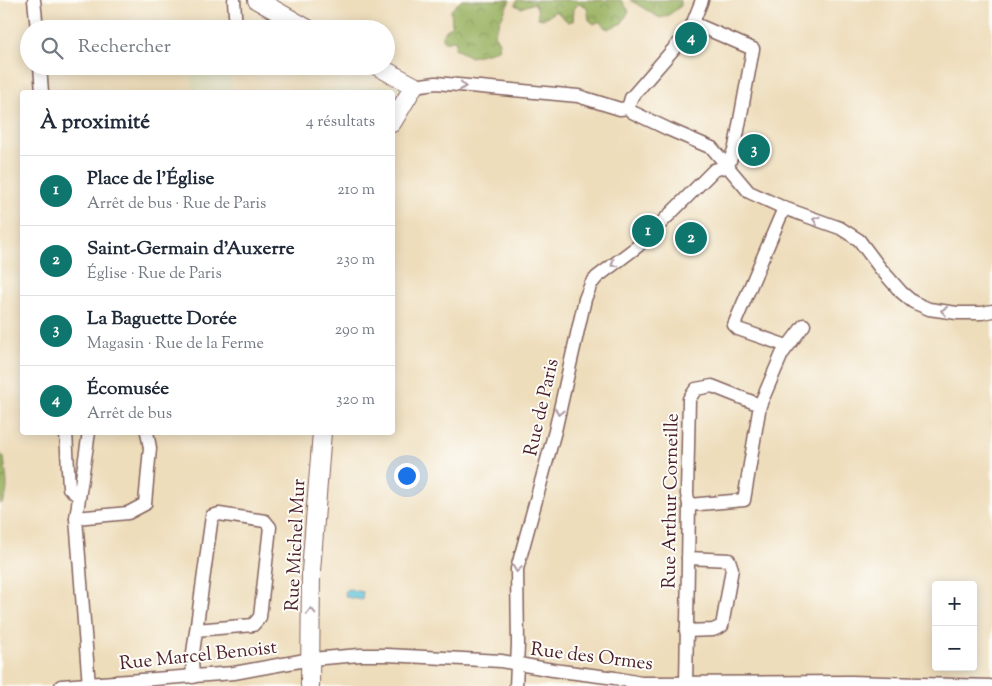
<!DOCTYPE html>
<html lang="fr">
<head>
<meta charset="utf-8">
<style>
	body { margin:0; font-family:"Sorts Mill Goudy",serif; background:#f6f6f7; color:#1f2937 }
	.controls { position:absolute; right:15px; bottom:15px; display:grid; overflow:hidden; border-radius:5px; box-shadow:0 2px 12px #0003 }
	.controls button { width:45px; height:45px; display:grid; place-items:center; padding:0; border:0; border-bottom:1px solid #e0e1e3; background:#fff; color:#1f2937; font:25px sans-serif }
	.you { position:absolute; left:406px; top:475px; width:18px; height:18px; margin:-12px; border:4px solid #fff; border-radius:50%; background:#1a73e8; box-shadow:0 0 0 8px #1a73e833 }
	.badge { display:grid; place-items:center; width:32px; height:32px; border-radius:50%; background:#0f766e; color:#fff; font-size:16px; font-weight:700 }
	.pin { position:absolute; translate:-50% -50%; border:2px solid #fff; box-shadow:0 1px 5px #0006 }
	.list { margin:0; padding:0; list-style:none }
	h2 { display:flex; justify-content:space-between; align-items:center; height:65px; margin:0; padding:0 20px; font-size:21px }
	h2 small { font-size:16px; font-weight:400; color:#747a83 }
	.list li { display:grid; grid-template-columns:32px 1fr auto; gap:15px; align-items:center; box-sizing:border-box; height:70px; padding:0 20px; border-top:1px solid #e0e1e3 }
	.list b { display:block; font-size:19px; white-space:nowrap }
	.list p { margin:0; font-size:16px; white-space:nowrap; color:#747a83 }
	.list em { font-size:16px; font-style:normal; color:#747a83 }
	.icon { flex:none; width:28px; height:28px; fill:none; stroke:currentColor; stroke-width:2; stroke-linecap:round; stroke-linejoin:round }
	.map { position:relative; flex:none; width:992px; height:686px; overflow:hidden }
	.search { position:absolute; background:#fff; box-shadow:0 2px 12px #0003; left:20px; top:20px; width:375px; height:55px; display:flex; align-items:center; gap:12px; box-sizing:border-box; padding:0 18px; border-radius:28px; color:#747a83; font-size:19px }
	.panel { position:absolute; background:#fff; box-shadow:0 2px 12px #0003; left:20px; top:90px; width:375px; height:345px; border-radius:5px }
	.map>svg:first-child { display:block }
	.built { fill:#dfddbb }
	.forest { fill:url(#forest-crowns); stroke:#726846 }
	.water { fill:#5bc1d8; stroke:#527082 }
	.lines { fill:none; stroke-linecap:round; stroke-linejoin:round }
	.street-casing { stroke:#83625d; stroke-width:15 }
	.secondary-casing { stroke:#83625d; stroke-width:20 }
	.street { stroke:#fff; stroke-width:12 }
	.secondary { stroke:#fff; stroke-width:18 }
	.oneway { stroke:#ae9aa0 }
	.labels { text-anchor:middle; stroke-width:4; stroke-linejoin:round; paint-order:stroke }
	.street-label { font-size:19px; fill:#4a1f2b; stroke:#fdfcf7 }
</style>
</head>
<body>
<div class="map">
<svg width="992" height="686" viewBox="0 0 992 686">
	<defs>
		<pattern id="forest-crowns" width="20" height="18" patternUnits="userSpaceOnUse" patternTransform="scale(1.25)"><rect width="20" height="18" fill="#9ab262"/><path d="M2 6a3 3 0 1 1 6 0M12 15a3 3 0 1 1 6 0" fill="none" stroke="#809051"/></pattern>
	</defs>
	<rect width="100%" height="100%" fill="#fdfcf7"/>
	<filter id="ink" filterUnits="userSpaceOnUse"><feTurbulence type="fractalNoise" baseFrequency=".02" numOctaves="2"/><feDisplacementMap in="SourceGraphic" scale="10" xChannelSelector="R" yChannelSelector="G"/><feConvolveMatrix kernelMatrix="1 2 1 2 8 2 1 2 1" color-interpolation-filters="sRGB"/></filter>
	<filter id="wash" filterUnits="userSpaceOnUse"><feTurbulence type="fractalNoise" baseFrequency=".0096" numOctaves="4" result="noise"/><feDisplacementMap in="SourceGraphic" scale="20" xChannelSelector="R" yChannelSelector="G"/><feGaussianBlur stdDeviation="1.12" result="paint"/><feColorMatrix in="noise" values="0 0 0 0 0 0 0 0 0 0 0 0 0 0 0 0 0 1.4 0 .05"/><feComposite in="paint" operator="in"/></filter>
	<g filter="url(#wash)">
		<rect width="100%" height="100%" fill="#edb"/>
		<g class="built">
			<path d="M 229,68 L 232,92 L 193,92 L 191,72 Z"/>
			<path d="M 401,85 L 393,100 L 392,92 L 272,92 Z"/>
		</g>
		<g class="forest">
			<path d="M 462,0 L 510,0 L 494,34 L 499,42 L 498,49 L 491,52 L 471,57 L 455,49 L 456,41 L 452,40 L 445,42 L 442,39 L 443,34 L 452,24 L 451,10 Z"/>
			<path d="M 517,0 L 621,0 L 629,11 L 622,23 L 608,29 L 604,27 L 601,21 L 594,24 L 589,20 L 587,7 L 579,3 L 574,9 L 573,21 L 568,22 L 556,11 L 543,19 L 538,18 L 537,8 L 534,3 L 521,8 L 515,5 Z"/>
			<path d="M 630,0 L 680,0 L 681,6 L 667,16 L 660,18 Z"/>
			<path d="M 0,454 L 4,457 C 5,471 12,495 0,505 Z"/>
		</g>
		<path class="water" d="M 348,589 L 363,592 L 362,600 L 346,597 L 345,592 Z"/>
	</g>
	<g filter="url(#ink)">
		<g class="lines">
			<defs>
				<g id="street">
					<path d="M 34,0 L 37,29"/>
					<path d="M 234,0 L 236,29"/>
					<path d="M 693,23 L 753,49 L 735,147 L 728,166"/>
					<path d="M 40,66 L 42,92"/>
					<path d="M 414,86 L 436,83 L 578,96 L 620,109 L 628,108 L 632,112 L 668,129 L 712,148 L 749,192 L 784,208 L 840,228 L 859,240 L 880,268 L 901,292 L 913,302 L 929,309 L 957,313 L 982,313 L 992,311"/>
					<path d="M 628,108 L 631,98 L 690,30 L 702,0"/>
					<path d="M 784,208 L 734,325 L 738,329 L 787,346"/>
					<path d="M 66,432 L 69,488 L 79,497"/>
					<path d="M 89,432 L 76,518 L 89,686"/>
					<path d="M 689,505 L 744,500 L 760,405 L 782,354 L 804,325"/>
					<path d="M 76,518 L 128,513 L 145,504 L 150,448 L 147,432"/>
					<path d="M 686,631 L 713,630 L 722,626 L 732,569 L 729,560 L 688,558"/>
					<path d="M 193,677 L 192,660 L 212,516 L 219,514 L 265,521 L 270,527 L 260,617 L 253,625 L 196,630"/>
					<path d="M 686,684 L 689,505 L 687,494 L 689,399 L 696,389 L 712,386 L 760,405"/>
					<path d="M 61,686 L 234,673 L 311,659 L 360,655 L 387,655 L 501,661 L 553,670 L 615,678 L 641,683 L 851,682 L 990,686"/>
					<path d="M 516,686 L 518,645 L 517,569 L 555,431 L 585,299 L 591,284 L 597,277 L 638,246 L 714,170 L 728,166"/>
				</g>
				<g id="secondary">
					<path d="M 257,0 L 308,29"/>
					<path d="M 377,66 L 414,86 L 392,123"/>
					<path d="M 310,686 L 311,571 L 322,432"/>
				</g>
			</defs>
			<use href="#street" class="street-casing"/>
			<use href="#secondary" class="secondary-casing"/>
			<use href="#street" class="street"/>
			<use href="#secondary" class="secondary"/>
		</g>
		<defs><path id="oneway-chevron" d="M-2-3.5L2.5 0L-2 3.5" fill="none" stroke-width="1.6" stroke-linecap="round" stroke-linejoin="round" transform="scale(1.25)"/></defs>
		<g class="oneway">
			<use href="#oneway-chevron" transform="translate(463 86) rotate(5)"/>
			<use href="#oneway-chevron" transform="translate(816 220) rotate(-161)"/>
			<use href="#oneway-chevron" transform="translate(614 264) rotate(144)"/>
			<use href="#oneway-chevron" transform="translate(944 311) rotate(-172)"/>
			<use href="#oneway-chevron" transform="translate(559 412) rotate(102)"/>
			<use href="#oneway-chevron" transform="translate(517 569) rotate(98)"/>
			<use href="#oneway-chevron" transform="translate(311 611) rotate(-91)"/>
		</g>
	</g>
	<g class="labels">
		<g class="street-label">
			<text transform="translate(540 407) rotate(-77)" y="7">Rue de Paris</text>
			<text transform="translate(669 501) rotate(-89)" y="7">Rue Arthur Corneille</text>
			<text transform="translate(294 545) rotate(-87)" y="7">Rue Michel Mur</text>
			<text transform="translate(198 654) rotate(-6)" y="7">Rue Marcel Benoist</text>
			<text transform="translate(592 655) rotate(7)" y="7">Rue des Ormes</text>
		</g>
	</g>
</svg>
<div class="controls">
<button>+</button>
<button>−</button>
</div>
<div class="you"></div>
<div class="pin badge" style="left:648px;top:231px">1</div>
<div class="pin badge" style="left:691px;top:238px">2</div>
<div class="pin badge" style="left:754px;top:150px">3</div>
<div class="pin badge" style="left:691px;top:38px">4</div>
<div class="search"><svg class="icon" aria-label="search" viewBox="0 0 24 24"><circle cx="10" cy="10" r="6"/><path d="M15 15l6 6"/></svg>Rechercher</div>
<section class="panel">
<h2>À proximité<small>4 résultats</small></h2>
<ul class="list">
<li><span class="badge">1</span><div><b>Place de l'Église</b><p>Arrêt de bus · Rue de Paris</p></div><em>210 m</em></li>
<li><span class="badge">2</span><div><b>Saint-Germain d'Auxerre</b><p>Église · Rue de Paris</p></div><em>230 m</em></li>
<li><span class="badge">3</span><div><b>La Baguette Dorée</b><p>Magasin · Rue de la Ferme</p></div><em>290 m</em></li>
<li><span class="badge">4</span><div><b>Écomusée</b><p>Arrêt de bus</p></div><em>320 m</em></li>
</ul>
</section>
</div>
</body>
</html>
